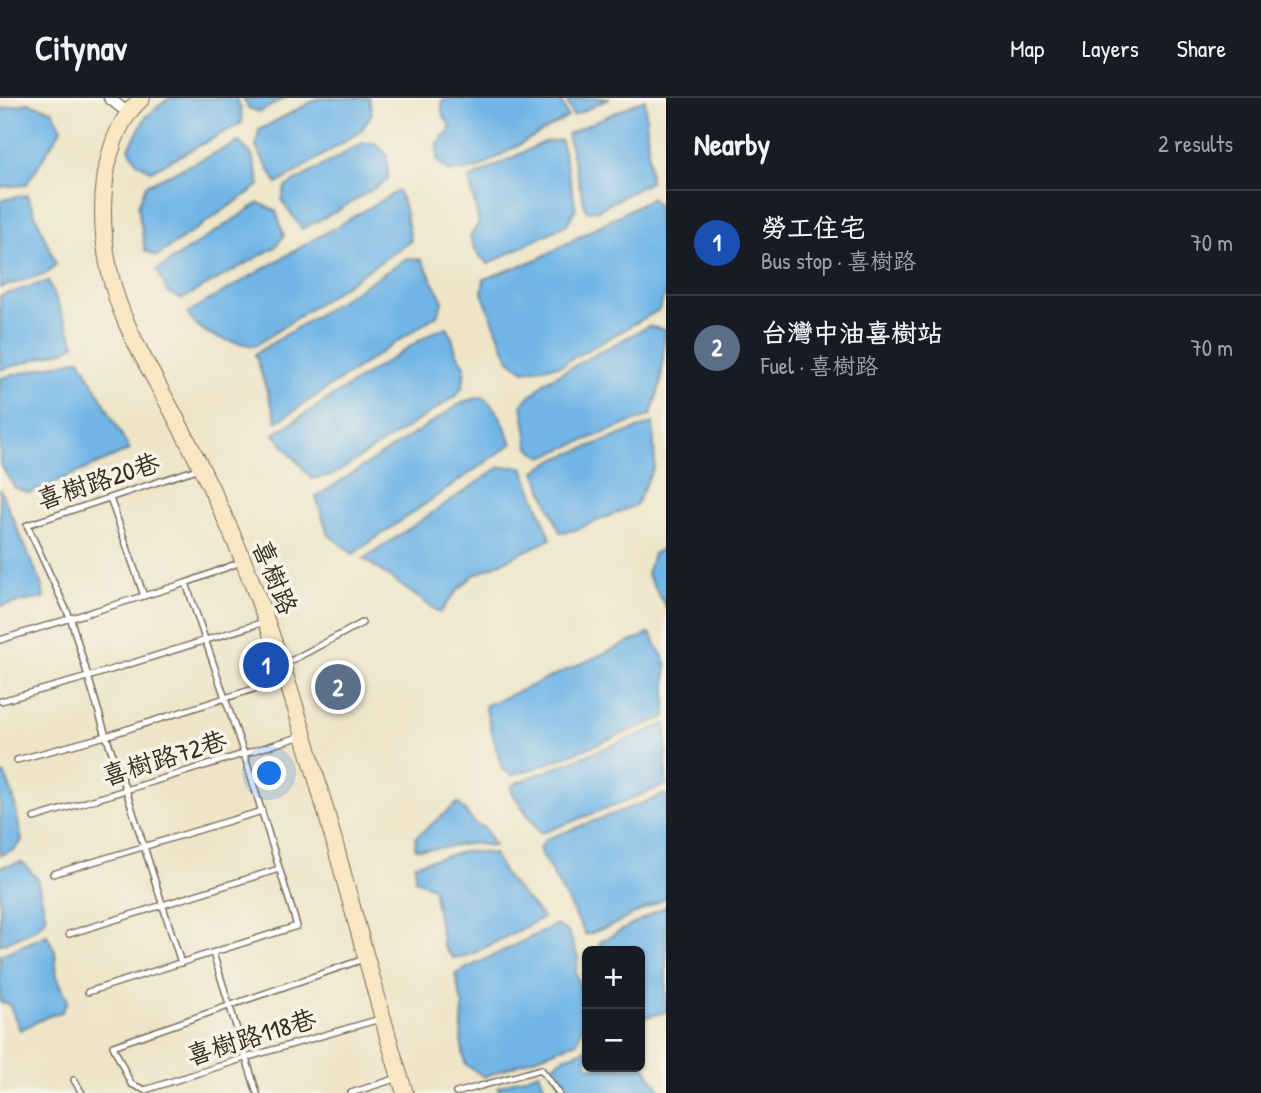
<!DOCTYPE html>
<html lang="en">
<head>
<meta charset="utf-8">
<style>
	body { margin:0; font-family:"Patrick Hand","LXGW WenKai TC",sans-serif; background:#20242c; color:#f1f3f6 }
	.controls { position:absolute; right:21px; bottom:21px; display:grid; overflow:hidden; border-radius:10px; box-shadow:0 2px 5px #0004 }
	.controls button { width:63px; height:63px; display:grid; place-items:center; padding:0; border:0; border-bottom:2px solid #363941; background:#171b24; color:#f1f3f6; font:35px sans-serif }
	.you { position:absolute; left:270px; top:676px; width:24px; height:24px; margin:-18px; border:5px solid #fff; border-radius:50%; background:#1a73e8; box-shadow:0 0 0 10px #1a73e833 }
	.badge { display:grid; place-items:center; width:46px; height:46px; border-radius:50%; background:#d1495b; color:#fff; font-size:23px; font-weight:700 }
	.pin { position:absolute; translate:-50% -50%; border:4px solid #fff; box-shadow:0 2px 7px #0006 }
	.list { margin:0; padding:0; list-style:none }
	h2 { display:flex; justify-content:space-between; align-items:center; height:91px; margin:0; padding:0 28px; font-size:30px }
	h2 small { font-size:23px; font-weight:400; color:#9ea1a6 }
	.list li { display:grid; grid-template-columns:46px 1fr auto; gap:21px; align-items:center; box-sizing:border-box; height:105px; padding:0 28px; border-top:2px solid #363941 }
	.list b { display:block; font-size:26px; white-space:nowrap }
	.list p { margin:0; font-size:23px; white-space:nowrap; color:#9ea1a6 }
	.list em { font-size:23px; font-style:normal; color:#9ea1a6 }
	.map { position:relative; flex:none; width:666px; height:995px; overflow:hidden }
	header { display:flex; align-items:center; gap:42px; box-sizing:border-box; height:98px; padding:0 35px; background:#171b24; border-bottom:2px solid #363941 }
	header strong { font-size:33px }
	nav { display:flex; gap:38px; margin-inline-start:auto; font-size:24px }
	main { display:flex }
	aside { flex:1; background:#171b24 }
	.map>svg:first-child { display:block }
	.water { fill:#6fb5e6; stroke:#557082; stroke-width:2 }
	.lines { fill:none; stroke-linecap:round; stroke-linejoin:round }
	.lane-casing { stroke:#7a6b5a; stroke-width:8 }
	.street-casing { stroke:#7a6b5a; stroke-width:13 }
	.secondary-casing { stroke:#7a6b5a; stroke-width:18 }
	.lane { stroke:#fff; stroke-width:5 }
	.street { stroke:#fff; stroke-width:10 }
	.secondary { stroke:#f9e7c3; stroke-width:16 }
	.labels { text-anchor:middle; stroke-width:7; stroke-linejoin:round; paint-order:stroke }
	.street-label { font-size:26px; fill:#3b2a1e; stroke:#f7f3e8 }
</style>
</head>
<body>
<header>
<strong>Citynav</strong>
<nav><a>Map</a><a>Layers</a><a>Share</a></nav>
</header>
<main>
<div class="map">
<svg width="666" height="995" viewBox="0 0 666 995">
	<rect width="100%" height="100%" fill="#f7f3e8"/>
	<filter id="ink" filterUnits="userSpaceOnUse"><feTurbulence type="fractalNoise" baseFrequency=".0143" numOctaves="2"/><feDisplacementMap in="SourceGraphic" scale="14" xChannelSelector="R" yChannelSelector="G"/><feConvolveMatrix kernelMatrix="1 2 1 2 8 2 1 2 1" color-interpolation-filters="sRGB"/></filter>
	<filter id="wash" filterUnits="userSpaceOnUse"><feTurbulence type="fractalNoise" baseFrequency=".00686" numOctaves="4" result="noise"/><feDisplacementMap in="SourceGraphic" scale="28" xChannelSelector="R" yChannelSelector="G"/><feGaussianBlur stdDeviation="1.57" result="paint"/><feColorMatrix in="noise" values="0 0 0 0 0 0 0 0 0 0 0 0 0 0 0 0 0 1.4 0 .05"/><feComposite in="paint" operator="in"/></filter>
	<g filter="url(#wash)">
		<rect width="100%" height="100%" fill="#eee5c9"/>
		<g class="water">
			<path d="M 169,0 L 236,0 L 241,12 L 242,25 L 151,73 L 137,64 L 129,50 L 146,19 Z"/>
			<path d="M 243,0 L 285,0 L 260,14 L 248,10 Z"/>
			<path d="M 319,0 L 369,0 L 372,15 L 361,33 L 277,86 L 256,49 L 259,32 Z"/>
			<path d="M 447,0 L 559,0 L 568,19 L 478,70 L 451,74 L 437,63 L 438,45 L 451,30 L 442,15 L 442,3 Z"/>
			<path d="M 566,0 L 610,0 L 573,18 Z"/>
			<path d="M 645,1 L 650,84 L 598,112 L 586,113 L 567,36 Z"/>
			<path d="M 28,5 L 52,12 L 62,30 L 26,87 L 0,89 L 0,11 Z"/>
			<path d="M 561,42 L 576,110 L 567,126 L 488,166 L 477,155 L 470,138 L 479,125 L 469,81 L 544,44 Z"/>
			<path d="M 239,44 L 252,57 L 260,87 L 157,158 L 145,153 L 138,108 L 146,87 Z"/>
			<path d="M 363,45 L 375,45 L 387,57 L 388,82 L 339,112 L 302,131 L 282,103 L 285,89 Z"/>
			<path d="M 398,93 L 404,107 L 411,143 L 255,248 C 228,243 202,240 187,215 Z"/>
			<path d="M 27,97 L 56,166 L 47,175 L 0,190 L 0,102 Z"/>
			<path d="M 651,100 L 657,106 L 666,177 L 666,194 L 659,212 L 561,267 L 524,273 L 509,262 L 482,195 L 484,181 L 538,161 Z"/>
			<path d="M 259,105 L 276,113 L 284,138 L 274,150 L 182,201 L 168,195 L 157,172 Z"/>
			<path d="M 408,160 L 422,162 L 443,203 L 437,217 L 277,324 L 255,256 Z"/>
			<path d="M 48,183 L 75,246 L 66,252 L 0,272 L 0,198 Z"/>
			<path d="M 648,228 L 665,232 L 661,284 L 651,317 L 542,359 L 529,350 L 522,306 L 546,283 Z"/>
			<path d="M 447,229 L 452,239 L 456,254 L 465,267 L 463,288 L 456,298 L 333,377 L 312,381 L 274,336 L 433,234 Z"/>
			<path d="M 80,261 L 130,352 L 30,395 L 15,390 L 0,366 L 0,280 Z"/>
			<path d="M 482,299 C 499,310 505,328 512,346 L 353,456 L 328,436 L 316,399 L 465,303 Z"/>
			<path d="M 653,325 L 655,367 L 636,407 L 572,433 L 560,434 L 535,373 L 556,361 Z"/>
			<path d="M 500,369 L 523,369 L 551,441 L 474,477 L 457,493 L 440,515 L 364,461 Z"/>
			<path d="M 0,391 L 42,487 L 44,500 L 0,508 Z"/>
			<path d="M 666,448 L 666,509 L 647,476 L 653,456 Z"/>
			<path d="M 650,535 L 666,565 L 666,619 L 539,669 L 512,677 L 502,671 L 485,608 Z"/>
			<path d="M 666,626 L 666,687 L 545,734 L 539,734 L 512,694 L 511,689 L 519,684 Z"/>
			<path d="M 0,676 L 5,677 L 13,697 L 22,743 L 14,752 L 0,757 Z"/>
			<path d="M 666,696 L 666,800 L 613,827 L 586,837 L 539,751 L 546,741 Z"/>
			<path d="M 458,705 L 476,727 L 485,730 L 494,748 C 486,748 479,745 472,746 C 453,747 435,753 415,751 L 416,739 Z"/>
			<path d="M 466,753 L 494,756 L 505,778 L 543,820 L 470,857 L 453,860 L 443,848 L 433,789 L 415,782 L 415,766 Z"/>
			<path d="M 22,764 L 37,780 L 46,820 L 36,831 L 0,847 L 0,769 Z"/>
			<path d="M 666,808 L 666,914 L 642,920 L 640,916 L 640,853 L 598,853 L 600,844 Z"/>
			<path d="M 556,827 L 569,835 L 578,860 L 576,874 L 587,915 L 577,944 L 484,979 L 465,966 L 461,943 L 463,909 L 455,876 Z"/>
			<path d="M 47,837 L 55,853 L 57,878 L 68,903 L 62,914 L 53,916 L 20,932 L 9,906 L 0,904 L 0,857 Z"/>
			<path d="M 587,951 L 587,969 L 640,969 L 640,962 L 662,995 L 564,995 L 552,968 L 565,959 Z"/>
			<path d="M 539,974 L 547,995 L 500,995 L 498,989 Z"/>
		</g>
	</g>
	<g filter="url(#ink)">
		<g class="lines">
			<defs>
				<g id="lane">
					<path d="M 110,400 L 144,498"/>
					<path d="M 0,542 L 186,485 L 241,464"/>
					<path d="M 285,566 L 362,525"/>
					<path d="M 1,603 L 88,579 L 264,524"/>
					<path d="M 17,662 L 106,638 L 285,581"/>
					<path d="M 34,720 L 302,638"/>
					<path d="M 53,776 L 262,713"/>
					<path d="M 69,836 L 279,771"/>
					<path d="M 213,855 L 257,995"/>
					<path d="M 364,861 L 113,948 L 131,986 L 145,992 L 245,960 L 380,921"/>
					<path d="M 181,865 L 126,692 L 106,638 L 71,522 L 27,427 L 200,370"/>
					<path d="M 88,894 L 297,828 L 244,656 L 186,485"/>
					<path d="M 74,982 L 82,995"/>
					<path d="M 351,995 L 398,980"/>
					<path d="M 456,995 L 541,971 L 559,995"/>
				</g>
				<path id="street" d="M 109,0 L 128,15"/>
				<path id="secondary" d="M 142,0 C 99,39 98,118 109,171 C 119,222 147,266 171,311 C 202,369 231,429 254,490 C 303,616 334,747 371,877 C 382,917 392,956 405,995"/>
			</defs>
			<use href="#lane" class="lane-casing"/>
			<use href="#street" class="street-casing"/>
			<use href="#secondary" class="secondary-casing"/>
			<use href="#lane" class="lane"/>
			<use href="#street" class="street"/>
			<use href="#secondary" class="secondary"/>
		</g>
	</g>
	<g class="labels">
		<g class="street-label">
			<text transform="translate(98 383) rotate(-18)" y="9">喜樹路20巷</text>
			<text transform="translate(275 479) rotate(68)" y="9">喜樹路</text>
			<text transform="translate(164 660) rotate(-17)" y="9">喜樹路72巷</text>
			<text transform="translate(251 939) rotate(-17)" y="9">喜樹路118巷</text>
		</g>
	</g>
</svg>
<div class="controls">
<button>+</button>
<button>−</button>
</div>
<div class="you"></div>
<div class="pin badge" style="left:266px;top:567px;background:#1a4fb4">1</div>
<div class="pin badge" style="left:338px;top:589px;background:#5c6f8a">2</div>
</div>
<aside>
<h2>Nearby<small>2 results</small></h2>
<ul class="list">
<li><span class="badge" style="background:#1a4fb4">1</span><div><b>勞工住宅</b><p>Bus stop · 喜樹路</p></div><em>70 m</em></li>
<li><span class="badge" style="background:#5c6f8a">2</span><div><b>台灣中油喜樹站</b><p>Fuel · 喜樹路</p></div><em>70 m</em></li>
</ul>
</aside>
</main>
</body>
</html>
